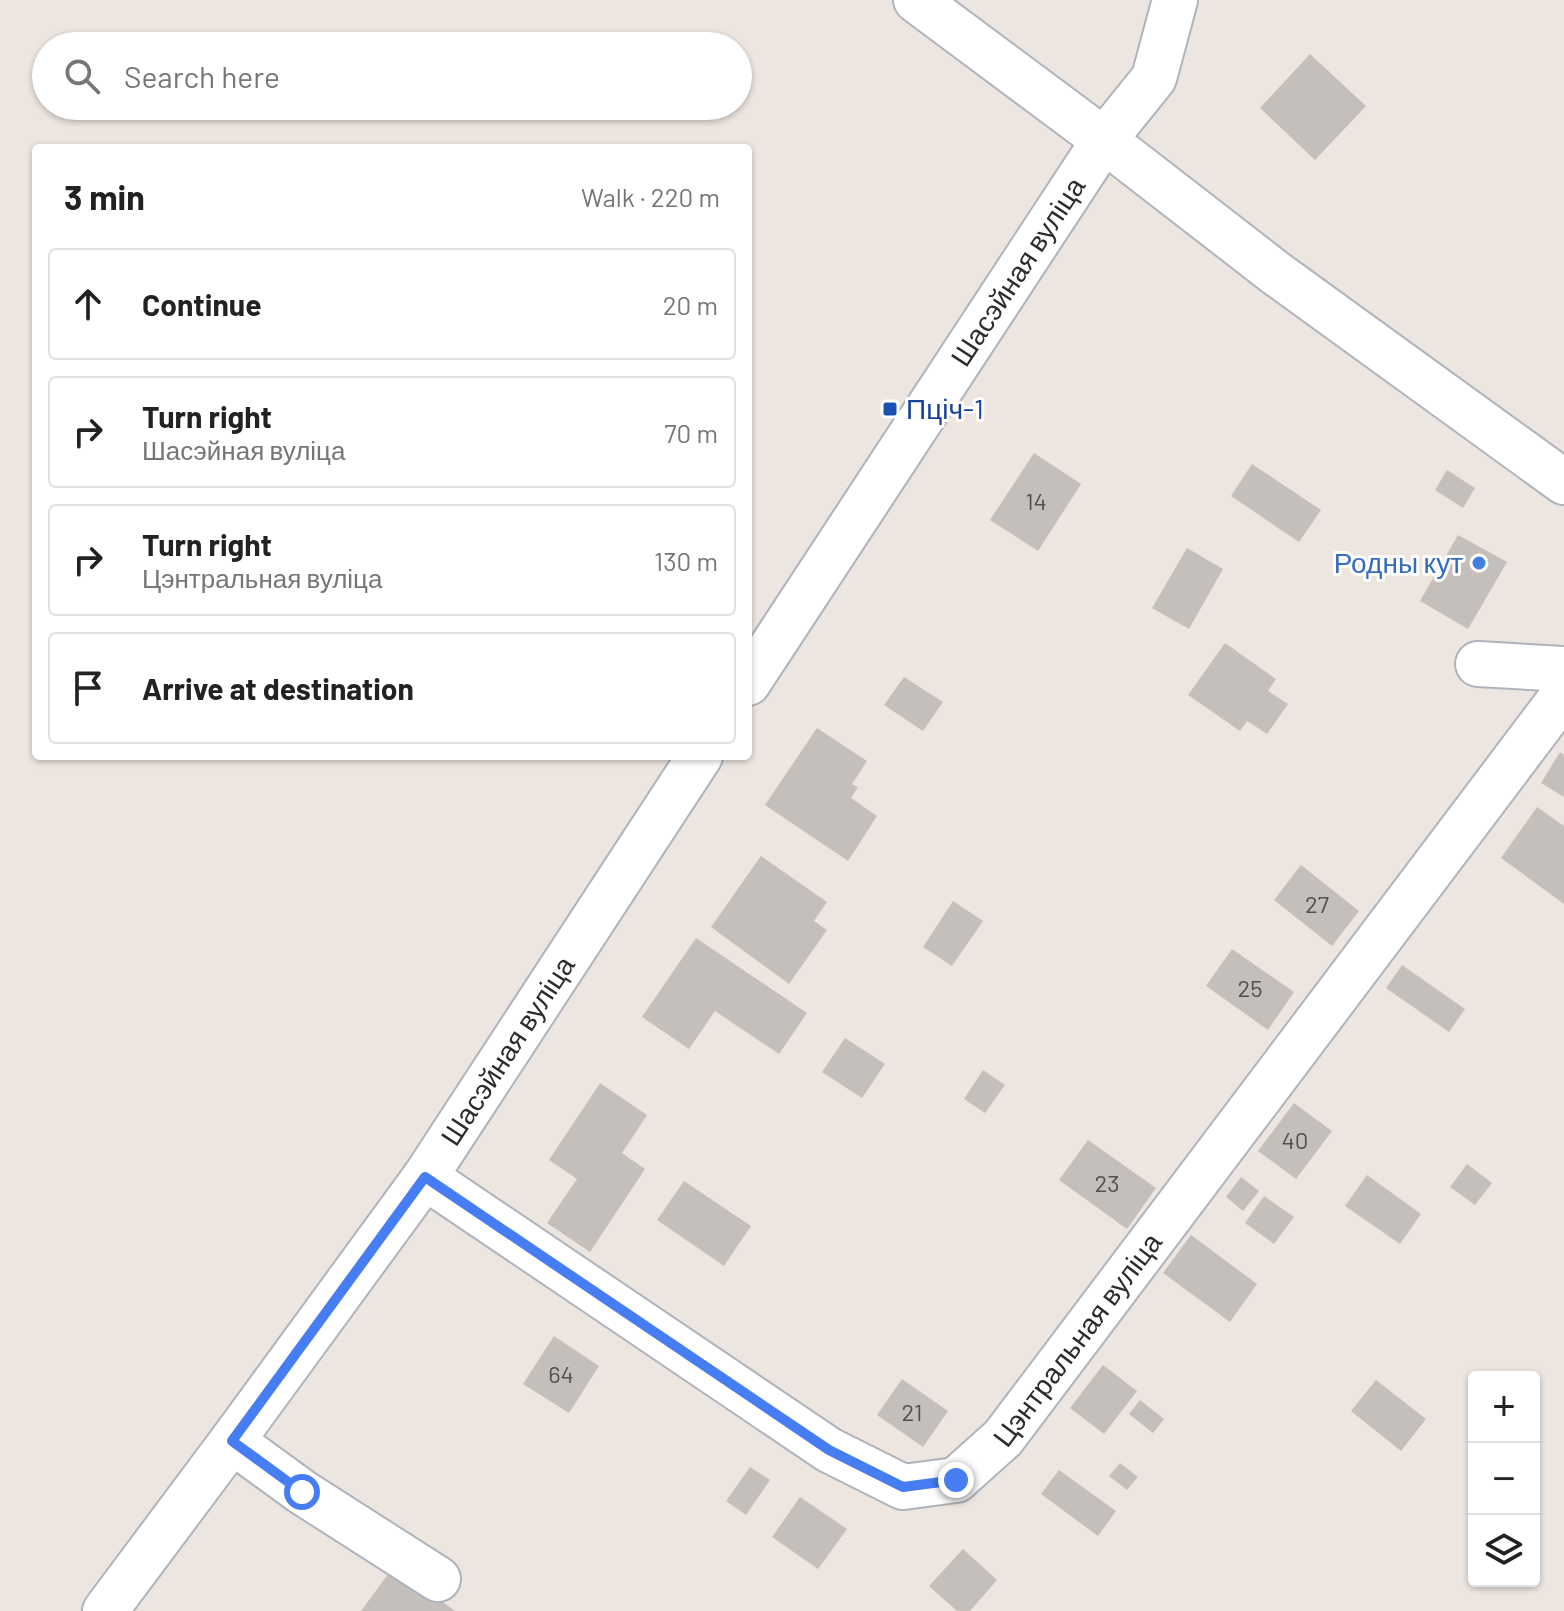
<!DOCTYPE html>
<html lang="en">
<head>
<meta charset="utf-8">
<style>
	body { margin:0; font-family:Barlow,sans-serif; background:#f6f6f6; color:#222 }
	.controls { position:absolute; right:24px; bottom:24px; display:grid; overflow:hidden; border-radius:8px; box-shadow:0 2px 6px #0004 }
	.controls button { width:72px; height:72px; display:grid; place-items:center; padding:0; border:0; border-bottom:2px solid #e0e0e0; background:#fff; color:#222; font:40px sans-serif }
	.stop { position:absolute; width:24px; height:24px; margin:-18px; border:6px solid #477df2; border-radius:50%; background:#fff }
	.stop.end { background:#477df2; border-color:#fff; box-shadow:0 2px 8px #0008 }
	.list { margin:0; padding:0; list-style:none }
	h2 { display:flex; justify-content:space-between; align-items:center; height:104px; margin:0; padding:0 32px; font-size:34px }
	h2 small { font-size:26px; font-weight:400; color:#767676 }
	.list li { display:grid; grid-template-columns:52px 1fr auto; gap:24px; align-items:center; box-sizing:border-box; height:112px; margin:0 16px 16px; padding:0 16px; border:2px solid #e0e0e0; border-radius:8px }
	.list b { display:block; font-size:30px; white-space:nowrap }
	.list p { margin:0; font-size:26px; white-space:nowrap; color:#767676 }
	.list em { font-size:26px; font-style:normal; color:#767676 }
	.icon { flex:none; width:44px; height:44px; fill:none; stroke:currentColor; stroke-width:2; stroke-linecap:round; stroke-linejoin:round }
	.map { position:relative; flex:none; width:1564px; height:1611px; overflow:hidden }
	.search { position:absolute; background:#fff; box-shadow:0 2px 6px #0004; left:32px; top:32px; width:720px; height:88px; display:flex; align-items:center; gap:20px; box-sizing:border-box; padding:0 28px; border-radius:44px; color:#767676; font-size:30px }
	.panel { position:absolute; background:#fff; box-shadow:0 2px 6px #0004; left:32px; top:144px; width:720px; height:616px; border-radius:8px }
	.map>svg:first-child { display:block }
	.building { fill:#c5bfbb }
	.lines { fill:none; stroke-linecap:round; stroke-linejoin:round }
	.minor-casing { stroke:#afb3bb; stroke-width:48 }
	.minor { stroke:#fff; stroke-width:44 }
	.route { stroke:#477df2; stroke-width:10 }
	.transit-dot { fill:#1a4fb4; stroke:#fff; stroke-width:3 }
	.shop-dot { fill:#3f7fe0; stroke:#fff; stroke-width:3 }
	.labels { text-anchor:middle; stroke-width:6; stroke-linejoin:round; paint-order:stroke }
	.number-label { font-size:24px; fill:#525150 }
	.street-label { font-size:28px; fill:#2c2c2c; stroke:#fff }
	.transit-label { font-size:28px; fill:#164399; stroke:#fff; text-anchor:start }
	.shop-label { font-size:28px; fill:#366cbe; stroke:#fff; text-anchor:end }
</style>
</head>
<body>
<div class="map">
<svg width="1564" height="1611" viewBox="0 0 1564 1611">
	<rect width="100%" height="100%" fill="#ede5df"/>
	<g class="building">
		<path d="M 1310,54 L 1366,106 L 1315,160 L 1260,108 Z"/>
		<path d="M 1034,453 L 1081,484 L 1038,551 L 990,520 Z"/>
		<path d="M 1252,464 L 1321,510 L 1299,542 L 1231,496 Z"/>
		<path d="M 1447,470 L 1475,488 L 1463,508 L 1435,490 Z"/>
		<path d="M 1458,535 L 1507,562 L 1468,629 L 1420,601 Z"/>
		<path d="M 1187,548 L 1223,569 L 1189,629 L 1152,608 Z"/>
		<path d="M 1225,643 L 1276,679 L 1268,691 L 1288,704 L 1267,734 L 1247,721 L 1240,731 L 1188,695 Z"/>
		<path d="M 904,677 L 943,702 L 923,731 L 884,705 Z"/>
		<path d="M 817,728 L 867,761 L 852,784 L 858,787 L 851,798 L 877,816 L 848,861 L 765,805 Z"/>
		<path d="M 1560,752 L 1564,755 L 1564,797 L 1541,783 Z"/>
		<path d="M 1537,807 L 1564,826 L 1564,904 L 1501,858 Z"/>
		<path d="M 761,856 L 827,902 L 814,921 L 827,930 L 789,984 L 711,927 Z"/>
		<path d="M 1301,865 L 1359,911 L 1332,946 L 1274,900 Z"/>
		<path d="M 953,901 L 983,921 L 952,966 L 923,947 Z"/>
		<path d="M 696,938 L 807,1013 L 779,1054 L 715,1011 L 689,1049 L 642,1017 Z"/>
		<path d="M 1232,949 L 1294,992 L 1268,1030 L 1206,986 Z"/>
		<path d="M 1402,965 L 1465,1009 L 1449,1032 L 1386,988 Z"/>
		<path d="M 845,1038 L 885,1064 L 862,1098 L 822,1072 Z"/>
		<path d="M 983,1070 L 1005,1085 L 985,1113 L 964,1099 Z"/>
		<path d="M 600,1083 L 647,1115 L 622,1153 L 645,1169 L 590,1252 L 547,1223 L 577,1179 L 549,1160 Z"/>
		<path d="M 1294,1103 L 1332,1131 L 1296,1179 L 1258,1151 Z"/>
		<path d="M 1088,1140 L 1156,1188 L 1127,1229 L 1059,1180 Z"/>
		<path d="M 1467,1164 L 1492,1183 L 1475,1205 L 1450,1187 Z"/>
		<path d="M 1367,1175 L 1421,1214 L 1400,1244 L 1345,1206 Z"/>
		<path d="M 1241,1177 L 1259,1191 L 1243,1211 L 1226,1197 Z"/>
		<path d="M 684,1181 L 751,1226 L 724,1266 L 657,1220 Z"/>
		<path d="M 1264,1196 L 1294,1217 L 1274,1244 L 1245,1223 Z"/>
		<path d="M 1191,1235 L 1257,1284 L 1230,1322 L 1163,1273 Z"/>
		<path d="M 554,1336 L 599,1366 L 569,1413 L 523,1384 Z"/>
		<path d="M 1103,1365 L 1137,1391 L 1104,1434 L 1070,1408 Z"/>
		<path d="M 902,1379 L 948,1411 L 923,1447 L 877,1415 Z"/>
		<path d="M 1376,1380 L 1426,1419 L 1401,1451 L 1351,1411 Z"/>
		<path d="M 1140,1400 L 1164,1419 L 1153,1433 L 1129,1414 Z"/>
		<path d="M 1120,1463 L 1138,1477 L 1127,1490 L 1109,1476 Z"/>
		<path d="M 750,1467 L 770,1480 L 746,1515 L 726,1501 Z"/>
		<path d="M 1059,1470 L 1116,1511 L 1098,1536 L 1041,1494 Z"/>
		<path d="M 800,1497 L 847,1529 L 818,1569 L 772,1537 Z"/>
		<path d="M 963,1549 L 997,1580 L 970,1611 L 957,1611 L 929,1586 Z"/>
		<path d="M 394,1566 L 455,1611 L 361,1611 Z"/>
	</g>
	<g class="lines">
		<defs>
			<g id="minor">
				<path d="M 916,0 L 1104,140 L 1277,274 L 1564,482"/>
				<path d="M 1478,664 L 1564,669"/>
				<path id="s1" d="M 748,683 L 1104,140 L 1154,78 L 1175,0"/>
				<path id="s2" d="M 425,1177 L 829,1450 L 903,1487 L 956,1480 L 1003,1438 L 1564,694"/>
				<path d="M 232,1441 L 302,1492 L 438,1579"/>
				<path id="s3" d="M 105,1611 L 232,1441 L 425,1177 L 700,756"/>
			</g>
		</defs>
		<use href="#minor" class="minor-casing"/>
		<use href="#minor" class="minor"/>
	</g>
	<g class="lines">
		<path class="route" d="M 302,1492 L 232,1441 L 425,1177 L 829,1450 L 903,1487 L 956,1480"/>
	</g>
	<rect class="transit-dot" x="882" y="401" width="16" height="16" rx="4"/>
	<circle class="shop-dot" cx="1479" cy="563" r="8"/>
	<g class="labels">
		<g class="number-label">
			<text x="1036" y="510">14</text>
			<text x="1317" y="913">27</text>
			<text x="1250" y="997">25</text>
			<text x="1295" y="1149">40</text>
			<text x="1107" y="1192">23</text>
			<text x="561" y="1383">64</text>
			<text x="912" y="1421">21</text>
		</g>
		<g class="street-label">
			<text dy="10" stroke="none"><textPath href="#s1" startOffset="492">Шасэйная вуліца</textPath></text>
			<text dy="10" stroke="none"><textPath href="#s3" startOffset="690">Шасэйная вуліца</textPath></text>
			<text dy="10" stroke="none"><textPath href="#s2" startOffset="810">Цэнтральная вуліца</textPath></text>
		</g>
		<g class="transit-label">
			<text x="906" y="419">Пціч-1</text>
		</g>
		<g class="shop-label">
			<text x="1463" y="573">Родны кут</text>
		</g>
	</g>
</svg>
<div class="controls">
<button>+</button>
<button>−</button>
<button><svg class="icon" aria-label="layers" viewBox="0 0 24 24"><path d="M12 4l9 5-9 5-9-5zM3 14l9 5 9-5"/></svg></button>
</div>
<div class="stop" style="left:302px;top:1492px"></div>
<div class="stop end" style="left:956px;top:1480px"></div>
<div class="search"><svg class="icon" aria-label="search" viewBox="0 0 24 24"><circle cx="10" cy="10" r="6"/><path d="M15 15l6 6"/></svg>Search here</div>
<section class="panel">
<h2>3 min<small>Walk · 220 m</small></h2>
<ul class="list">
<li><svg class="icon" aria-label="ahead" viewBox="0 0 24 24"><path d="M12 20V5M6 11l6-6 6 6"/></svg><div><b>Continue</b></div><em>20 m</em></li>
<li><svg class="icon" aria-label="right" viewBox="0 0 24 24"><path d="M7 20v-9h11M14 6l5 5-5 5"/></svg><div><b>Turn right</b><p>Шасэйная вуліца</p></div><em>70 m</em></li>
<li><svg class="icon" aria-label="right" viewBox="0 0 24 24"><path d="M7 20v-9h11M14 6l5 5-5 5"/></svg><div><b>Turn right</b><p>Цэнтральная вуліца</p></div><em>130 m</em></li>
<li><svg class="icon" aria-label="arrive" viewBox="0 0 24 24"><path d="M6 21V4h12l-3 4 3 4H6"/></svg><div><b>Arrive at destination</b></div></li>
</ul>
</section>
</div>
</body>
</html>
